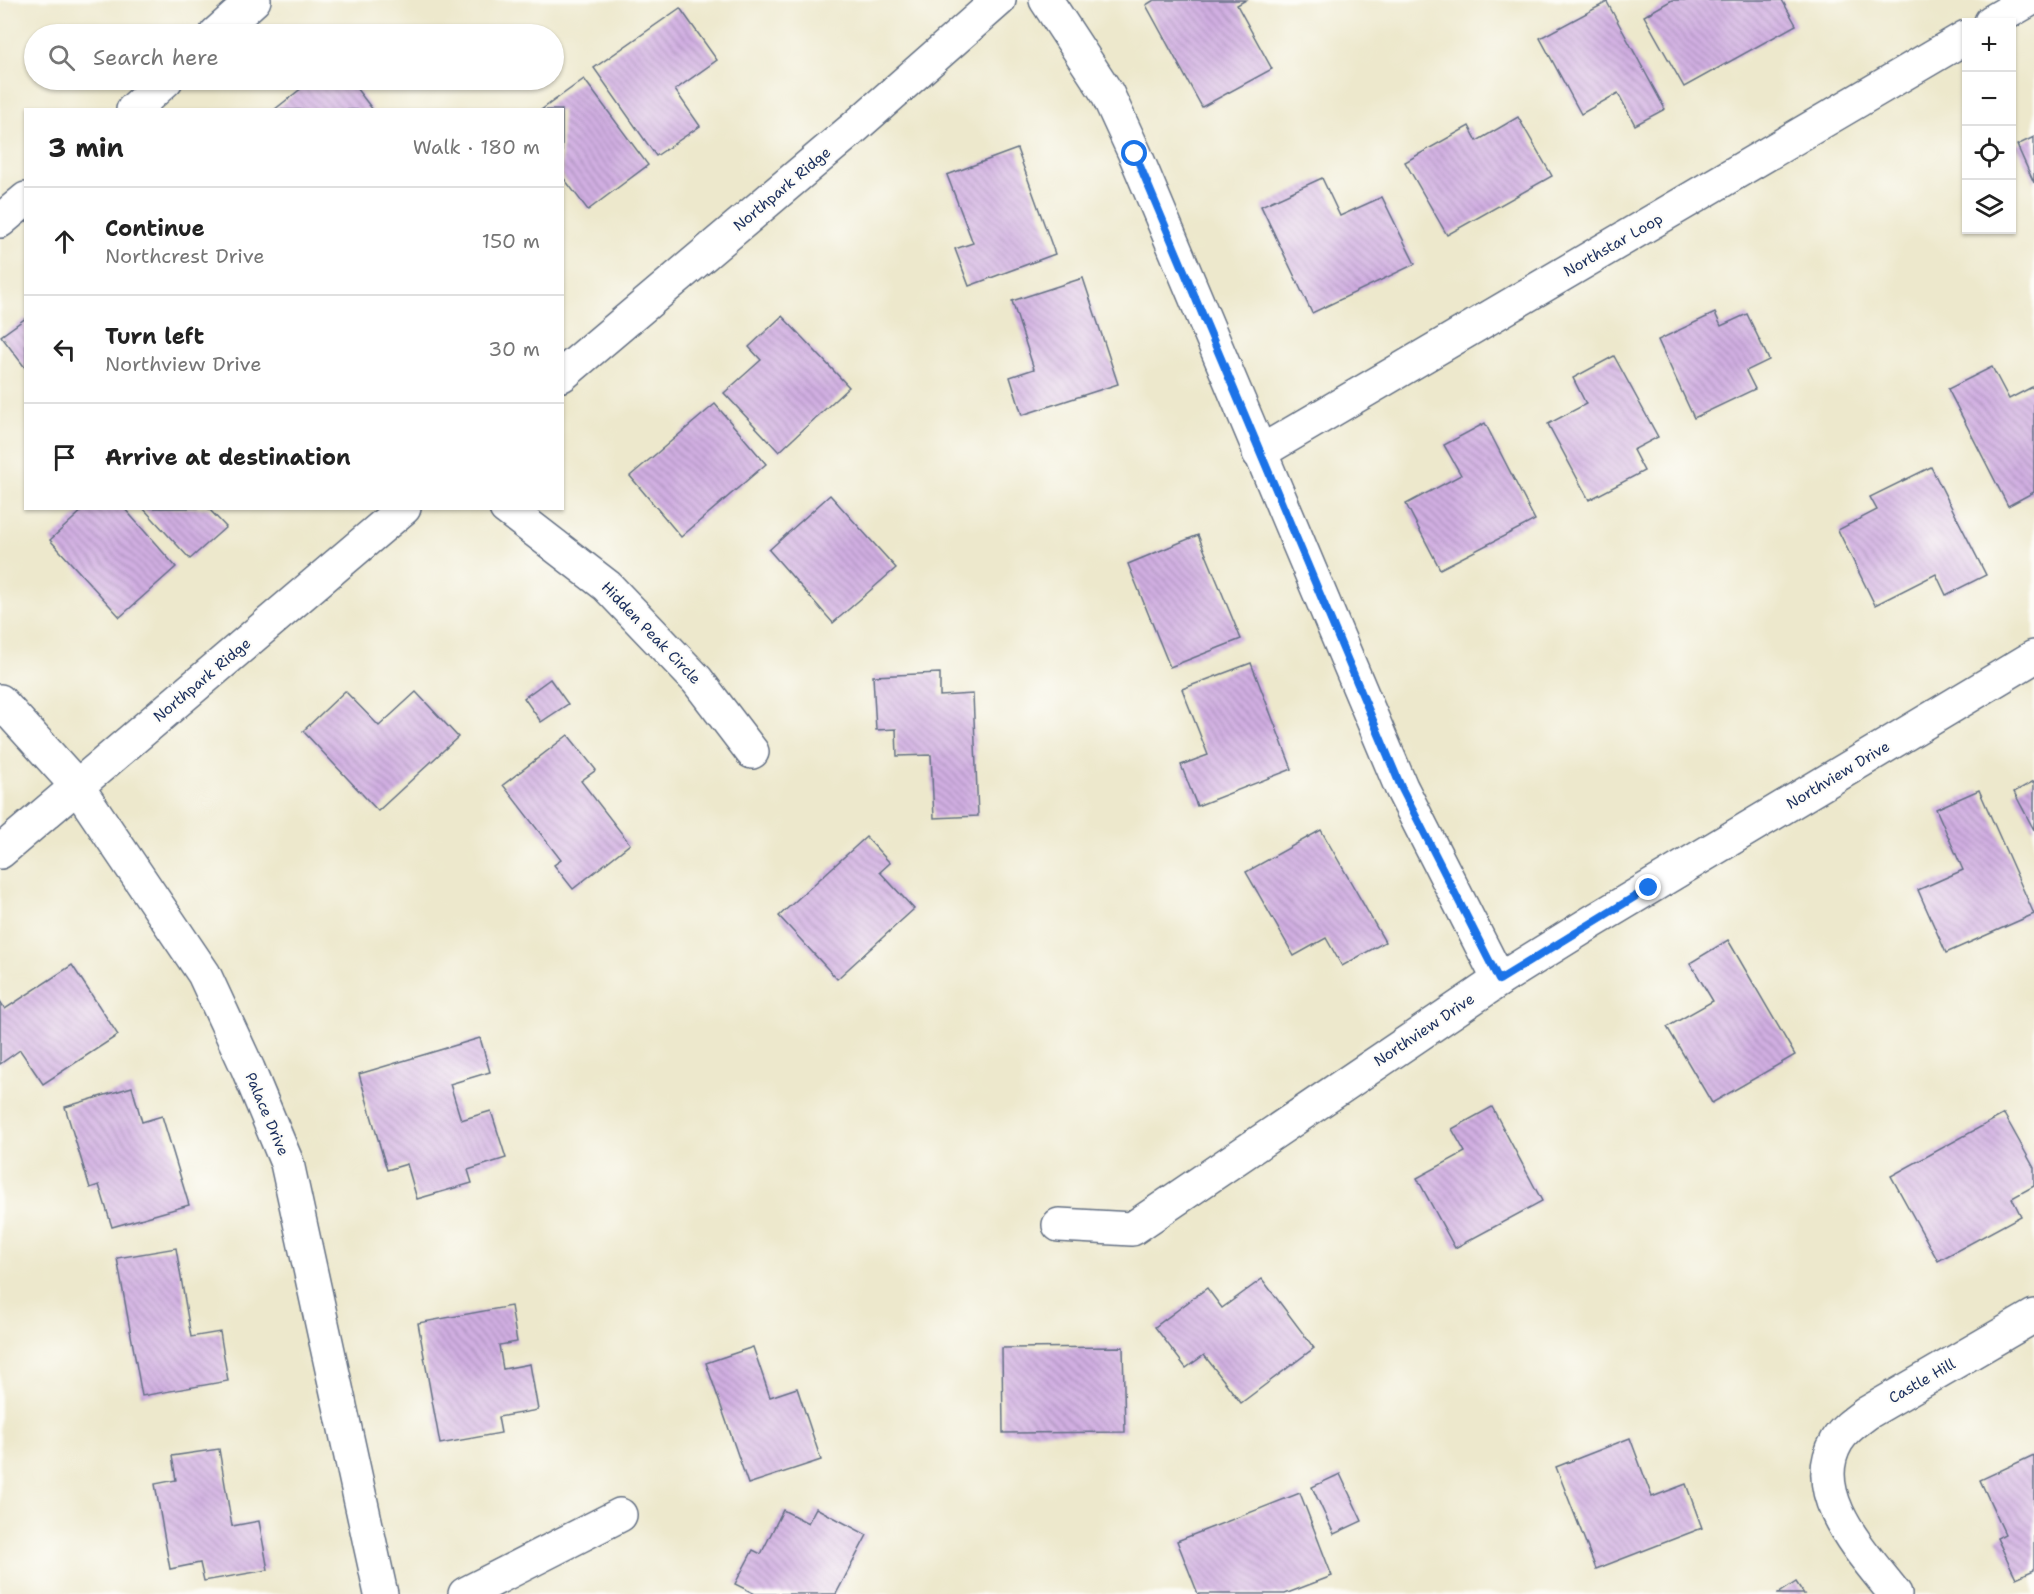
<!DOCTYPE html>
<html lang="en">
<head>
<meta charset="utf-8">
<style>
	body { margin:0; font-family:"Shantell Sans",sans-serif; background:#f2f2f2; color:#222 }
	.controls { position:absolute; right:18px; top:18px; display:grid; overflow:hidden; border-radius:0px; box-shadow:0 2px 4px #0004 }
	.controls button { width:54px; height:54px; display:grid; place-items:center; padding:0; border:0; border-bottom:2px solid #e0e0e0; background:#fff; color:#222; font:30px sans-serif }
	.stop { position:absolute; width:18px; height:18px; margin:-14px; border:4px solid #1a73e8; border-radius:50%; background:#fff }
	.stop.end { background:#1a73e8; border-color:#fff; box-shadow:0 2px 6px #0008 }
	.list { margin:0; padding:0; list-style:none }
	h2 { display:flex; justify-content:space-between; align-items:center; height:78px; margin:0; padding:0 24px; font-size:26px }
	h2 small { font-size:20px; font-weight:400; color:#767676 }
	.list li { display:grid; grid-template-columns:39px 1fr auto; gap:18px; align-items:center; box-sizing:border-box; height:108px; padding:0 24px; border-top:2px solid #e0e0e0 }
	.list b { display:block; font-size:22px; white-space:nowrap }
	.list p { margin:0; font-size:20px; white-space:nowrap; color:#767676 }
	.list em { font-size:20px; font-style:normal; color:#767676 }
	.icon { flex:none; width:33px; height:33px; fill:none; stroke:currentColor; stroke-width:2; stroke-linecap:round; stroke-linejoin:round }
	.map { position:relative; flex:none; width:2034px; height:1594px; overflow:hidden }
	.search { position:absolute; background:#fff; box-shadow:0 2px 4px #0004; left:24px; top:24px; width:540px; height:66px; display:flex; align-items:center; gap:15px; box-sizing:border-box; padding:0 21px; border-radius:33px; color:#767676; font-size:22px }
	.panel { position:absolute; background:#fff; box-shadow:0 2px 4px #0004; left:24px; top:108px; width:540px; height:402px; border-radius:0px }
	.map>svg:first-child { display:block }
	.building { fill:url(#building-back-hatch) }
	.lines { fill:none; stroke-linecap:round; stroke-linejoin:round }
	.street-casing { stroke:#647084; stroke-width:36 }
	.street { stroke:#fff; stroke-width:33 }
	.route { stroke:#1a73e8; stroke-width:8 }
	.labels { text-anchor:middle; stroke-width:4.5; stroke-linejoin:round; paint-order:stroke }
	.street-label { font-size:15px; fill:#1b2f5e; stroke:#fdfcf7 }
</style>
</head>
<body>
<div class="map">
<svg width="2034" height="1594" viewBox="0 0 2034 1594">
	<defs>
		<pattern id="building-back-hatch" width="6" height="6" patternUnits="userSpaceOnUse" patternTransform="scale(1.5)"><rect width="6" height="6" fill="#d1afe2"/><path d="M-1 5l2 2M0 0l6 6M5-1l2 2" fill="none" stroke="#a98fba"/></pattern>
	</defs>
	<rect width="100%" height="100%" fill="#fdfcf7"/>
	<filter id="ink" filterUnits="userSpaceOnUse"><feTurbulence type="fractalNoise" baseFrequency=".0167" numOctaves="2"/><feDisplacementMap in="SourceGraphic" scale="12" xChannelSelector="R" yChannelSelector="G"/><feConvolveMatrix kernelMatrix="1 2 1 2 8 2 1 2 1" color-interpolation-filters="sRGB"/></filter>
	<filter id="wash" filterUnits="userSpaceOnUse"><feTurbulence type="fractalNoise" baseFrequency=".008" numOctaves="4" result="noise"/><feDisplacementMap in="SourceGraphic" scale="24" xChannelSelector="R" yChannelSelector="G"/><feGaussianBlur stdDeviation="1.35" result="paint"/><feColorMatrix in="noise" values="0 0 0 0 0 0 0 0 0 0 0 0 0 0 0 0 0 1.4 0 .05"/><feComposite in="paint" operator="in"/></filter>
	<g filter="url(#wash)">
		<rect width="100%" height="100%" fill="#ede8cc"/>
		<g id="blocks">
			<g class="building">
				<path d="M 1154,0 L 1246,0 L 1237,5 L 1272,69 L 1202,107 L 1146,5 Z"/>
				<path d="M 1672,0 L 1782,0 L 1796,25 L 1684,87 L 1644,16 Z"/>
				<path d="M 1607,2 L 1665,109 L 1635,125 L 1618,93 L 1581,114 L 1540,38 Z"/>
				<path d="M 680,8 L 717,60 L 675,90 L 700,126 L 656,156 L 594,68 Z"/>
				<path d="M 584,79 L 648,165 L 588,210 L 562,176 L 562,110 L 541,110 Z"/>
				<path d="M 312,80 L 350,80 L 373,110 L 274,110 Z"/>
				<path d="M 1518,117 L 1552,176 L 1447,235 L 1405,162 L 1469,126 L 1477,141 Z"/>
				<path d="M 2034,137 L 2034,183 L 2017,145 Z"/>
				<path d="M 1017,149 L 1055,254 L 969,286 L 955,249 L 973,243 L 947,175 Z"/>
				<path d="M 1322,178 L 1340,216 L 1382,197 L 1415,264 L 1312,313 L 1261,206 Z"/>
				<path d="M 1083,278 L 1118,384 L 1022,415 L 1010,377 L 1034,369 L 1012,301 Z"/>
				<path d="M 1715,313 L 1721,326 L 1747,314 L 1769,360 L 1746,371 L 1755,389 L 1694,418 L 1658,340 Z"/>
				<path d="M 782,316 L 849,387 L 779,452 L 724,393 L 761,360 L 749,347 Z"/>
				<path d="M 26,318 L 26,369 L 1,336 Z"/>
				<path d="M 1614,356 L 1658,437 L 1633,450 L 1644,471 L 1589,500 L 1548,424 L 1586,404 L 1573,378 Z"/>
				<path d="M 1992,367 L 2009,399 L 2034,386 L 2034,492 L 2008,506 L 1948,389 Z"/>
				<path d="M 715,404 L 766,464 L 681,537 L 630,476 Z"/>
				<path d="M 1485,423 L 1535,520 L 1440,569 L 1406,504 L 1461,475 L 1444,445 Z"/>
				<path d="M 1931,467 L 1986,575 L 1946,595 L 1936,574 L 1875,605 L 1838,530 L 1877,510 L 1870,497 Z"/>
				<path d="M 830,495 L 896,568 L 833,623 L 769,550 Z"/>
				<path d="M 85,508 L 124,508 L 176,567 L 120,617 L 50,540 Z"/>
				<path d="M 143,508 L 208,508 L 226,527 L 190,559 Z"/>
				<path d="M 1198,535 L 1241,639 L 1170,667 L 1128,564 Z"/>
				<path d="M 1251,663 L 1292,769 L 1197,806 L 1181,765 L 1208,755 L 1182,689 Z"/>
				<path d="M 940,673 L 940,696 L 973,694 L 978,816 L 934,818 L 931,755 L 897,756 L 896,729 L 876,730 L 873,676 Z"/>
				<path d="M 550,679 L 568,704 L 541,722 L 524,698 Z"/>
				<path d="M 345,691 L 379,726 L 416,692 L 458,737 L 378,811 L 303,731 Z"/>
				<path d="M 568,735 L 596,770 L 581,781 L 630,844 L 573,889 L 554,865 L 561,860 L 503,785 Z"/>
				<path d="M 2034,781 L 2034,830 L 2014,792 Z"/>
				<path d="M 1979,790 L 2034,914 L 1946,953 L 1918,890 L 1963,870 L 1936,809 Z"/>
				<path d="M 1321,830 L 1385,942 L 1342,966 L 1326,938 L 1294,956 L 1246,872 Z"/>
				<path d="M 866,837 L 890,863 L 880,872 L 914,909 L 837,979 L 779,916 Z"/>
				<path d="M 1728,940 L 1795,1055 L 1712,1103 L 1667,1027 L 1713,1001 L 1690,963 Z"/>
				<path d="M 72,965 L 118,1035 L 43,1084 L 20,1050 L 0,1064 L 0,1001 L 5,1009 Z"/>
				<path d="M 480,1038 L 490,1072 L 450,1084 L 461,1120 L 491,1111 L 506,1158 L 468,1170 L 472,1183 L 417,1199 L 407,1164 L 387,1170 L 359,1074 Z"/>
				<path d="M 132,1087 L 142,1122 L 162,1116 L 189,1205 L 112,1227 L 99,1185 L 90,1188 L 65,1107 Z"/>
				<path d="M 1492,1107 L 1542,1201 L 1455,1248 L 1417,1178 L 1465,1152 L 1452,1129 Z"/>
				<path d="M 2004,1114 L 2034,1168 L 2034,1186 L 2012,1198 L 2021,1216 L 1938,1261 L 1891,1176 Z"/>
				<path d="M 176,1248 L 191,1337 L 220,1332 L 228,1381 L 142,1396 L 117,1258 Z"/>
				<path d="M 1262,1279 L 1314,1348 L 1241,1403 L 1204,1355 L 1186,1368 L 1155,1327 L 1207,1288 L 1222,1308 Z"/>
				<path d="M 511,1306 L 517,1342 L 499,1345 L 503,1369 L 530,1364 L 538,1410 L 498,1417 L 501,1433 L 440,1444 L 418,1323 Z"/>
				<path d="M 753,1347 L 770,1397 L 797,1388 L 821,1460 L 748,1484 L 706,1363 Z"/>
				<path d="M 1123,1347 L 1125,1432 L 1003,1433 L 1002,1348 Z"/>
				<path d="M 1630,1438 L 1652,1497 L 1686,1484 L 1702,1528 L 1596,1569 L 1556,1467 Z"/>
				<path d="M 219,1449 L 232,1526 L 259,1521 L 268,1570 L 204,1581 L 200,1563 L 170,1569 L 155,1484 L 176,1480 L 172,1456 Z"/>
				<path d="M 2034,1455 L 2034,1570 L 2016,1578 L 1997,1538 L 2005,1534 L 1980,1480 Z"/>
				<path d="M 1340,1474 L 1362,1521 L 1334,1534 L 1312,1487 Z"/>
				<path d="M 1300,1493 L 1332,1576 L 1285,1594 L 1198,1594 L 1177,1541 Z"/>
				<path d="M 816,1508 L 867,1535 L 836,1594 L 755,1594 L 735,1584 L 753,1550 L 761,1554 L 783,1510 L 808,1523 Z"/>
				<path d="M 1796,1582 L 1804,1594 L 1778,1594 Z"/>
			</g>
		</g>
	</g>
	<g filter="url(#ink)">
		<use href="#blocks" fill-opacity="0" stroke="#647084" stroke-width="1.5"/>
		<g class="lines">
			<defs>
				<g id="street">
					<path d="M 1046,0 L 1107,93 L 1135,154 L 1401,787 L 1499,980"/>
					<path d="M 1991,22 L 2029,0"/>
					<path d="M 216,34 L 254,0"/>
					<path d="M 133,110 L 166,80"/>
					<path d="M 0,221 L 26,199"/>
					<path d="M 562,375 L 855,127 L 999,0"/>
					<path d="M 1259,453 L 1966,37"/>
					<path d="M 506,508 L 607,586 L 697,680 L 752,752"/>
					<path d="M 0,701 L 77,786 L 204,974 L 248,1069 L 287,1163 L 381,1594"/>
					<path d="M 0,852 L 404,508"/>
					<path d="M 1059,1225 L 1132,1229 L 1499,980 L 1592,922 L 2034,657"/>
					<path d="M 465,1594 L 620,1515"/>
					<path d="M 1895,1594 C 1865,1555 1805,1495 1837,1441 C 1844,1429 1856,1421 1867,1413 L 2034,1316"/>
				</g>
			</defs>
			<use href="#street" class="street-casing"/>
			<use href="#street" class="street"/>
		</g>
	</g>
	<g class="lines" filter="url(#ink)">
		<path class="route" d="M 1135,154 L 1401,787 L 1499,980 L 1649,888"/>
	</g>
	<g class="labels">
		<g class="street-label">
			<text transform="translate(782 189) rotate(-40)" y="5">Northpark Ridge</text>
			<text transform="translate(1613 245) rotate(-30)" y="5">Northstar Loop</text>
			<text transform="translate(651 633) rotate(46)" y="5">Hidden Peak Circle</text>
			<text transform="translate(202 680) rotate(-40)" y="5">Northpark Ridge</text>
			<text transform="translate(1838 775) rotate(-31)" y="5">Northview Drive</text>
			<text transform="translate(1424 1030) rotate(-34)" y="5">Northview Drive</text>
			<text transform="translate(267 1114) rotate(67)" y="5">Palace Drive</text>
			<text transform="translate(1922 1381) rotate(-30)" y="5">Castle Hill</text>
		</g>
	</g>
</svg>
<div class="controls">
<button>+</button>
<button>−</button>
<button><svg class="icon" aria-label="locate" viewBox="0 0 24 24"><circle cx="12" cy="12" r="6"/><path d="M12 2v4M12 18v4M2 12h4M18 12h4"/></svg></button>
<button><svg class="icon" aria-label="layers" viewBox="0 0 24 24"><path d="M12 4l9 5-9 5-9-5zM3 14l9 5 9-5"/></svg></button>
</div>
<div class="stop" style="left:1135px;top:154px"></div>
<div class="stop end" style="left:1649px;top:888px"></div>
<div class="search"><svg class="icon" aria-label="search" viewBox="0 0 24 24"><circle cx="10" cy="10" r="6"/><path d="M15 15l6 6"/></svg>Search here</div>
<section class="panel">
<h2>3 min<small>Walk · 180 m</small></h2>
<ul class="list">
<li><svg class="icon" aria-label="ahead" viewBox="0 0 24 24"><path d="M12 20V5M6 11l6-6 6 6"/></svg><div><b>Continue</b><p>Northcrest Drive</p></div><em>150 m</em></li>
<li><svg class="icon" aria-label="left" viewBox="0 0 24 24"><path d="M17 20v-9H6M10 6l-5 5 5 5"/></svg><div><b>Turn left</b><p>Northview Drive</p></div><em>30 m</em></li>
<li><svg class="icon" aria-label="arrive" viewBox="0 0 24 24"><path d="M6 21V4h12l-3 4 3 4H6"/></svg><div><b>Arrive at destination</b></div></li>
</ul>
</section>
</div>
</body>
</html>
